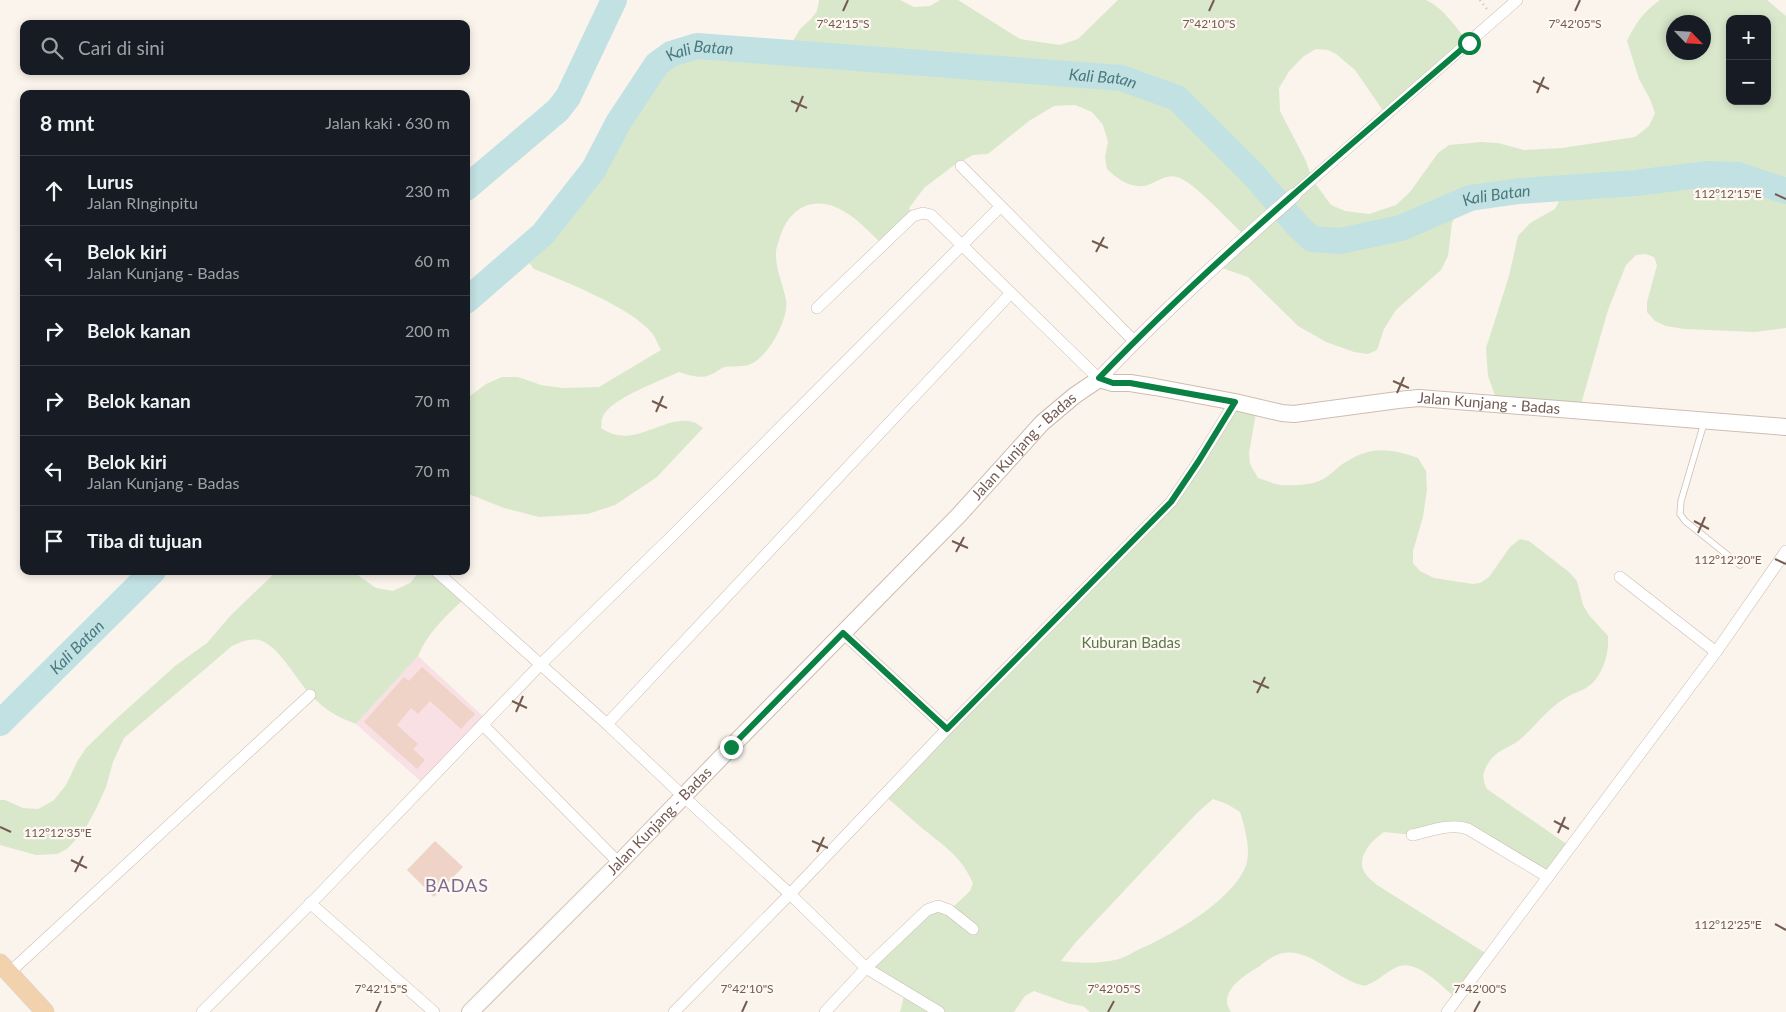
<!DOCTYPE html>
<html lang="id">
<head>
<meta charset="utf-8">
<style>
	body { margin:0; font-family:Lato,sans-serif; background:#20242c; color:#f1f3f6 }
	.controls { position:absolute; right:15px; top:15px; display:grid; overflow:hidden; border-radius:10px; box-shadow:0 2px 8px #0003 }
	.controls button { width:45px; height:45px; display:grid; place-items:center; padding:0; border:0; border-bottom:1px solid #363941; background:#171b24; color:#f1f3f6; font:25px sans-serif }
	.compass { position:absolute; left:1666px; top:15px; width:45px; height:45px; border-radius:50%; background:#171b24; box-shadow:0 2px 8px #0003; rotate:115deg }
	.stop { position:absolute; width:15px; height:15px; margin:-11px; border:4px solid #0b8043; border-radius:50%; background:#fff }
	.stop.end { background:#0b8043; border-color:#fff; box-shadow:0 1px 5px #0008 }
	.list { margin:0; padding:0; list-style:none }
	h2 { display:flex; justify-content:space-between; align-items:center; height:65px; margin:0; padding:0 20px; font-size:21px }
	h2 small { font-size:16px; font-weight:400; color:#9ea1a6 }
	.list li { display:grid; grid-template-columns:32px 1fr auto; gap:15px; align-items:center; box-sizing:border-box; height:70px; padding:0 20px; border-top:1px solid #363941 }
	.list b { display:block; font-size:19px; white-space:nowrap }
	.list p { margin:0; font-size:16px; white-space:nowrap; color:#9ea1a6 }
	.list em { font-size:16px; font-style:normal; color:#9ea1a6 }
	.icon { flex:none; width:28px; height:28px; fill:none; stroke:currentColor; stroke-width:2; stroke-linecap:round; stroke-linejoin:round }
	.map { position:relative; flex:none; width:1786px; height:1012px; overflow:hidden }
	.search { position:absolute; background:#171b24; box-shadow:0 2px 8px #0003; left:20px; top:20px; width:450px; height:55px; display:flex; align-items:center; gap:12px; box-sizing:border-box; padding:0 18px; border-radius:10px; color:#9ea1a6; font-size:19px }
	.panel { position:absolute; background:#171b24; box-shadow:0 2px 8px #0003; left:20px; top:90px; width:450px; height:485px; border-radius:10px }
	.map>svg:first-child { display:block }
	.medical { fill:#f8e0e5 }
	.green { fill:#d9e8cb; fill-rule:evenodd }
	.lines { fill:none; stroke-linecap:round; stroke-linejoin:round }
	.river { stroke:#c2e1e3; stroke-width:26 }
	.building { fill:#eed3c6 }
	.service-casing { stroke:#ccbcb2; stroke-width:7 }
	.minor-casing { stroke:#ccbcb2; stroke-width:12 }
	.tertiary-casing { stroke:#ccbcb2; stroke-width:15 }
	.secondary-casing { stroke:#cfbcb0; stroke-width:18 }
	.primary-casing { stroke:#d8d1ce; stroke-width:19 }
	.path { stroke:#d3b6a9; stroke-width:2.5; stroke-dasharray:1 4; stroke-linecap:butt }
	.service { stroke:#fff; stroke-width:5.5 }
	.minor { stroke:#fff; stroke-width:11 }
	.tertiary { stroke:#fff; stroke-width:14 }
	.secondary { stroke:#fff; stroke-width:16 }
	.primary { stroke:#f2d2ac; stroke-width:18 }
	.route { stroke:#0b8043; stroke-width:6 }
	.ticks { fill:none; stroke:#745b51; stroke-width:2 }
	.labels { text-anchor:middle; stroke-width:4.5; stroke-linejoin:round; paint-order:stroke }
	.street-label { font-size:15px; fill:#745b51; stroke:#fef8f2 }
	.park-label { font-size:15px; fill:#5b784a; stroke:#fef8f2 }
	.water-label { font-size:16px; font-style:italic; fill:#49797e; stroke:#fef8f2 }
	.quarter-label { font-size:18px; letter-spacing:1px; fill:#7f698f; stroke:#fef8f2 }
	.ticks-label { font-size:12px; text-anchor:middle; fill:#745b51; stroke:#fef8f2; stroke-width:4.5; stroke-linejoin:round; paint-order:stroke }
</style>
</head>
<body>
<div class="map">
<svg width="1786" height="1012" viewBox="0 0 1786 1012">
	<rect width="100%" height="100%" fill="#fbf4ec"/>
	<path class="medical" d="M 418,656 L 487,720 L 425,785 L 356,724 Z"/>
	<g class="green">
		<path d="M 819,0 L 900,0 L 914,7 L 930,6 L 940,0 L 958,0 L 1020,39 L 1060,45 L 1078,39 L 1118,0 L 1426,0 C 1444,8 1456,28 1469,43 L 1386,115 L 1355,70 L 1336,54 L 1328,50 L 1316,49 L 1304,56 L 1290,70 L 1279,88 L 1280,111 L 1306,161 L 1312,179 L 1331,205 L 1345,211 L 1369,214 L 1396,205 L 1410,192 L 1438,153 L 1449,145 L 1481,142 L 1498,143 L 1524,150 L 1562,148 L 1635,137 L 1649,126 L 1655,113 L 1650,99 L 1639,79 L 1627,41 C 1635,24 1644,11 1660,0 L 1767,0 L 1786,16 L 1786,328 L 1755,332 L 1684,329 L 1666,326 L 1655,321 L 1647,312 L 1647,302 L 1657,265 L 1654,257 L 1646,254 L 1636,255 L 1626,265 L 1608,310 L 1579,411 L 1498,404 L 1488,376 L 1486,348 L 1509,276 L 1518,236 L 1530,223 L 1555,209 L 1560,199 L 1553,189 C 1526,190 1487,191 1462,202 L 1452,223 L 1448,256 L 1441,270 L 1396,310 L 1384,329 L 1377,350 L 1368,354 L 1354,352 L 1326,342 L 1298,326 L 1248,277 L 1216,266 L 1246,237 C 1231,223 1193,181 1177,177 C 1166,174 1157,182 1148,185 C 1133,190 1117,179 1107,169 L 1105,157 L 1108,142 L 1103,125 L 1092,112 L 1075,105 L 1054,106 L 1029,121 L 988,154 L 973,155 L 953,166 L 924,188 L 909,208 L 913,216 L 883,245 C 871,234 859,220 845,212 C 816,194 790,206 780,237 C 779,242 776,247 776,252 C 775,268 783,284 786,300 C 789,319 769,356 751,364 C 745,367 733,366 725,367 C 720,368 717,372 712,374 C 701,380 689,375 679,372 C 660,381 612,398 603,416 C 601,419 602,424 601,428 C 635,451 663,414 693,422 C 697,423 700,426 703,428 L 657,477 L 615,505 L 588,514 L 539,517 L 504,508 L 466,493 L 466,399 L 486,384 L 502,377 L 518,377 L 541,385 L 562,388 L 599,387 L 661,350 C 658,345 656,338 652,333 C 630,307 566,282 534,269 L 527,260 L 524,252 L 543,234 L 594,169 L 618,123 L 657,64 L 671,54 L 697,46 L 719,47 L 780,53 L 790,46 L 800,29 L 812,18 L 817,11 ZM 1730,19 L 1767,19 L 1767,101 L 1730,101 ZM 1674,22 L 1704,22 L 1704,52 L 1674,52 Z"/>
		<path d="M 1235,402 L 1257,407 L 1249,453 L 1250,464 L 1258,478 C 1265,480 1273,484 1281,485 C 1289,486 1311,485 1319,481 C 1327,478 1335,470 1341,465 C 1368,446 1388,447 1418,458 L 1426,471 L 1427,490 L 1423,517 L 1413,551 L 1413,563 L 1420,571 L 1434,578 L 1473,584 L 1480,583 L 1489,577 L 1510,547 L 1520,539 L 1529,541 L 1569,572 L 1577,581 L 1583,605 L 1589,615 L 1608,636 C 1609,651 1605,667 1596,679 C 1588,690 1577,691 1567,697 C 1547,708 1535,728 1518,741 C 1510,747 1499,750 1492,758 C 1484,768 1480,777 1487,789 L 1571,847 L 1548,877 L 1468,829 L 1412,835 L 1384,832 C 1372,840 1355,858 1365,873 C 1368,878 1373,881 1377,885 L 1490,956 L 1457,999 C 1442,987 1415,956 1395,968 C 1384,974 1376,982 1365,986 C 1338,981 1311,948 1283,953 C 1274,955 1267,960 1260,966 C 1251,971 1242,977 1235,984 C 1227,993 1224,1002 1231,1012 L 1090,1012 L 1083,1006 L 1070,1004 L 1034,991 L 1025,996 L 1014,1012 L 900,1012 L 905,992 L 866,968 L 927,910 L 950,910 L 970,891 L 973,883 C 961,856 944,846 923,829 C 910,818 897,806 884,795 L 1143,532 ZM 1213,799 L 1227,804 L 1240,812 C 1245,829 1252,851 1245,868 C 1229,903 1173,934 1140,949 C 1133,952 1126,957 1119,959 C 1100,964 1080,963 1061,961 L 1076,942 L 1197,813 Z"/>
		<path d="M 277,571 L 352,571 L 376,588 L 393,591 L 410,583 L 420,571 L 436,571 L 465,598 C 447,615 428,632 418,656 L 356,724 C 337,717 325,710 311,695 C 297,681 281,649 262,641 C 252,637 241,642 232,646 L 124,738 L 113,762 L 106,787 L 96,809 L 84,831 L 67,849 L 57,854 L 36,855 L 0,845 L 0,800 L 5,800 L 23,808 L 38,809 L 54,800 L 66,785 L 77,762 L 86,748 L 115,720 L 175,666 L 207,643 L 231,615 Z"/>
	</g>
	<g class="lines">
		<g class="river">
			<path d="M 466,188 L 558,110 L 568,97 L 614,0"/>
			<path id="s1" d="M 466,301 L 543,234 L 594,169 L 618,123 L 657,64 L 671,54 L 697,46 L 1121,78 L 1177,98 L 1253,174 L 1298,226 L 1312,239 L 1340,241 L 1401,228 L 1470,198 L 1519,191 L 1636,183 L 1707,174 L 1738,175 L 1786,191"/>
			<path id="s2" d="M 0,723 L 153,571"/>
		</g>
	</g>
	<g class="building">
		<path d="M 422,667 L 475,714 L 461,729 L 430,701 L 418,714 L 411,708 L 397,725 L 418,744 L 413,749 L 425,760 L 417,769 L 364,722 L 404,677 L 409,681 Z"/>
		<path d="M 435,841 L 463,867 L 434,897 L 407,870 Z"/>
	</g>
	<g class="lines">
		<defs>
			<path id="service" d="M 1704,423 L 1681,501 L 1680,514 L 1685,521 L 1740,565"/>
			<g id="minor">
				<path d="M 961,166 L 1135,342"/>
				<path d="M 1294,195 L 1517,0"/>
				<path d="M 817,308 L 913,216 L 923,213 L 931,215 L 1099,379"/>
				<path d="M 436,571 L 607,724 L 684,797 L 790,894 L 866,968 L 825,1012"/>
				<path d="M 1620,577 L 1716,652"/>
				<path d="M 843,633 L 947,729"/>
				<path d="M 607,724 L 1011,293"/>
				<path d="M 483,725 L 619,863"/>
				<path d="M 1412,835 C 1431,831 1449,823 1468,829 L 1548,877"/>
				<path d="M 310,903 L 434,1012"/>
				<path d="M 9,973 L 310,695"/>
				<path d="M 202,1012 L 318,896 L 540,665 L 671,537 L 1000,207"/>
				<path d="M 674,1012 L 790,894 L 947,729 L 1171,502 L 1198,462 L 1235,402"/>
				<path d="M 939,1012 L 866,968 L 927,910 L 938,906 L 949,910 L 973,929"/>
				<path d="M 1447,1012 L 1716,652 L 1786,551"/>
			</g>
			<path id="tertiary" d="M 1099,379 C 1160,314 1227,254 1294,195"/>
			<g id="secondary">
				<path id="s3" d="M 470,1012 L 619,863 L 731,747 L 959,515 L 1042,423 L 1074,396 L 1099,379 L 1113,383 L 1130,383 L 1155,387 L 1235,402 L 1282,413 L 1294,414 L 1398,400 L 1419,398 L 1786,427"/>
			</g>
			<path id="primary" d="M 0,963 L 45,1012"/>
		</defs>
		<use href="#service" class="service-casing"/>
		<use href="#minor" class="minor-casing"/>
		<use href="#tertiary" class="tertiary-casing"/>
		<use href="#secondary" class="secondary-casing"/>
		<use href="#primary" class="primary-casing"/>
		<path class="path" d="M 1480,0 L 1487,9"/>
		<use href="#service" class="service"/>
		<use href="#minor" class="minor"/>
		<use href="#tertiary" class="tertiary"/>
		<use href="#secondary" class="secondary"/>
		<use href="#primary" class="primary"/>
	</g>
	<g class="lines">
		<path class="route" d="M 731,747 L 843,633 L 947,729 L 1171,502 L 1198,462 L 1235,402 L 1130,383 L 1113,383 L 1099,378 C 1214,258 1343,152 1469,43"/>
	</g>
	<path class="ticks" d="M 843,11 L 848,0M 1209,11 L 1214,0M 1575,11 L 1580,0M 1533,81 L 1549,89M 1537,93 L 1544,77M 791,101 L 807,108M 796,112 L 803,96M 1775,194 L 1786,199M 1092,241 L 1108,248M 1096,252 L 1104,237M 1393,381 L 1409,388M 1397,393 L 1404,377M 652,401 L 667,408M 656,412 L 663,396M 1694,521 L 1709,529M 1698,533 L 1705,517M 952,541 L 968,548M 956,552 L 964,537M 1775,559 L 1786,564M 1253,681 L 1269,688M 1257,693 L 1265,677M 512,701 L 527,708M 516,712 L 523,696M 1554,821 L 1569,829M 0,827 L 11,832M 1558,833 L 1565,817M 812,841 L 828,848M 817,852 L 824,837M 71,860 L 87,868M 75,872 L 83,856M 1775,924 L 1786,930M 376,1012 L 381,1001M 742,1012 L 747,1001M 1108,1012 L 1114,1001M 1474,1012 L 1480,1001"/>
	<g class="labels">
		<g class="street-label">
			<text dy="5" stroke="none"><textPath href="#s3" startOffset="1288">Jalan Kunjang - Badas</textPath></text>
			<text dy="5" stroke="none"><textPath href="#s3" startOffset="792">Jalan Kunjang - Badas</textPath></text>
			<text dy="5" stroke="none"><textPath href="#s3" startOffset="269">Jalan Kunjang - Badas</textPath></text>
		</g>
		<g class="park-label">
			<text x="1131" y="648">Kuburan Badas</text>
		</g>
		<g class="water-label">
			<text dy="6" stroke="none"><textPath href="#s1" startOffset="354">Kali Batan</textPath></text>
			<text dy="6" stroke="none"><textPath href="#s1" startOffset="759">Kali Batan</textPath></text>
			<text dy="6" stroke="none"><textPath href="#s1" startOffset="1224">Kali Batan</textPath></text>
			<text dy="6" stroke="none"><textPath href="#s2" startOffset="108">Kali Batan</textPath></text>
		</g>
		<g class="quarter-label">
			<text x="457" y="892">BADAS</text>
		</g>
	</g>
	<g class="ticks-label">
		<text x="843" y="28">7°42'15"S</text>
		<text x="1209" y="28">7°42'10"S</text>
		<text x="1575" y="28">7°42'05"S</text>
		<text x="1728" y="198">112°12'15"E</text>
		<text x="1728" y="564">112°12'20"E</text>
		<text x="58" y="837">112°12'35"E</text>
		<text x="1728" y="929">112°12'25"E</text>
		<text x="381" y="993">7°42'15"S</text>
		<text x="747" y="993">7°42'10"S</text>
		<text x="1114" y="993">7°42'05"S</text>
		<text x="1480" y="993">7°42'00"S</text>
	</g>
</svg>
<div class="controls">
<button>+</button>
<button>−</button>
</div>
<svg class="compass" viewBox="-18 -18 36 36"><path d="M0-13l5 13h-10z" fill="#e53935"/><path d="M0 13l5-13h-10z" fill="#9ea1a6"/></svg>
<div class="stop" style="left:1469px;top:43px"></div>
<div class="stop end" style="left:731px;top:747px"></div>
<div class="search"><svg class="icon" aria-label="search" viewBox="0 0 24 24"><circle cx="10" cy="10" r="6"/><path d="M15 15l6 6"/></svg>Cari di sini</div>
<section class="panel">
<h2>8 mnt<small>Jalan kaki · 630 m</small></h2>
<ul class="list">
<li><svg class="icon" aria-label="ahead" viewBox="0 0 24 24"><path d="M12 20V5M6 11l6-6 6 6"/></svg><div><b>Lurus</b><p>Jalan RInginpitu</p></div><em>230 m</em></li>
<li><svg class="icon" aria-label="left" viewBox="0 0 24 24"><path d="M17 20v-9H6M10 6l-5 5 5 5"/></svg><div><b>Belok kiri</b><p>Jalan Kunjang - Badas</p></div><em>60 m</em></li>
<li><svg class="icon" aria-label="right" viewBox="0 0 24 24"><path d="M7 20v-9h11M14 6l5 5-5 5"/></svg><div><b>Belok kanan</b></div><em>200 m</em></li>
<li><svg class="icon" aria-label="right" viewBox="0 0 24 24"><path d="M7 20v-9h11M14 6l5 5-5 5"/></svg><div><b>Belok kanan</b></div><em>70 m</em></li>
<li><svg class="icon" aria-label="left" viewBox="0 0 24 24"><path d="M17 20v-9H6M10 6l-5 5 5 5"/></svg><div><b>Belok kiri</b><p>Jalan Kunjang - Badas</p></div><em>70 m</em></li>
<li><svg class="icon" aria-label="arrive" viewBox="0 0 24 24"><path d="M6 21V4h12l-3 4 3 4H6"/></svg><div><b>Tiba di tujuan</b></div></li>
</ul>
</section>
</div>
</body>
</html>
